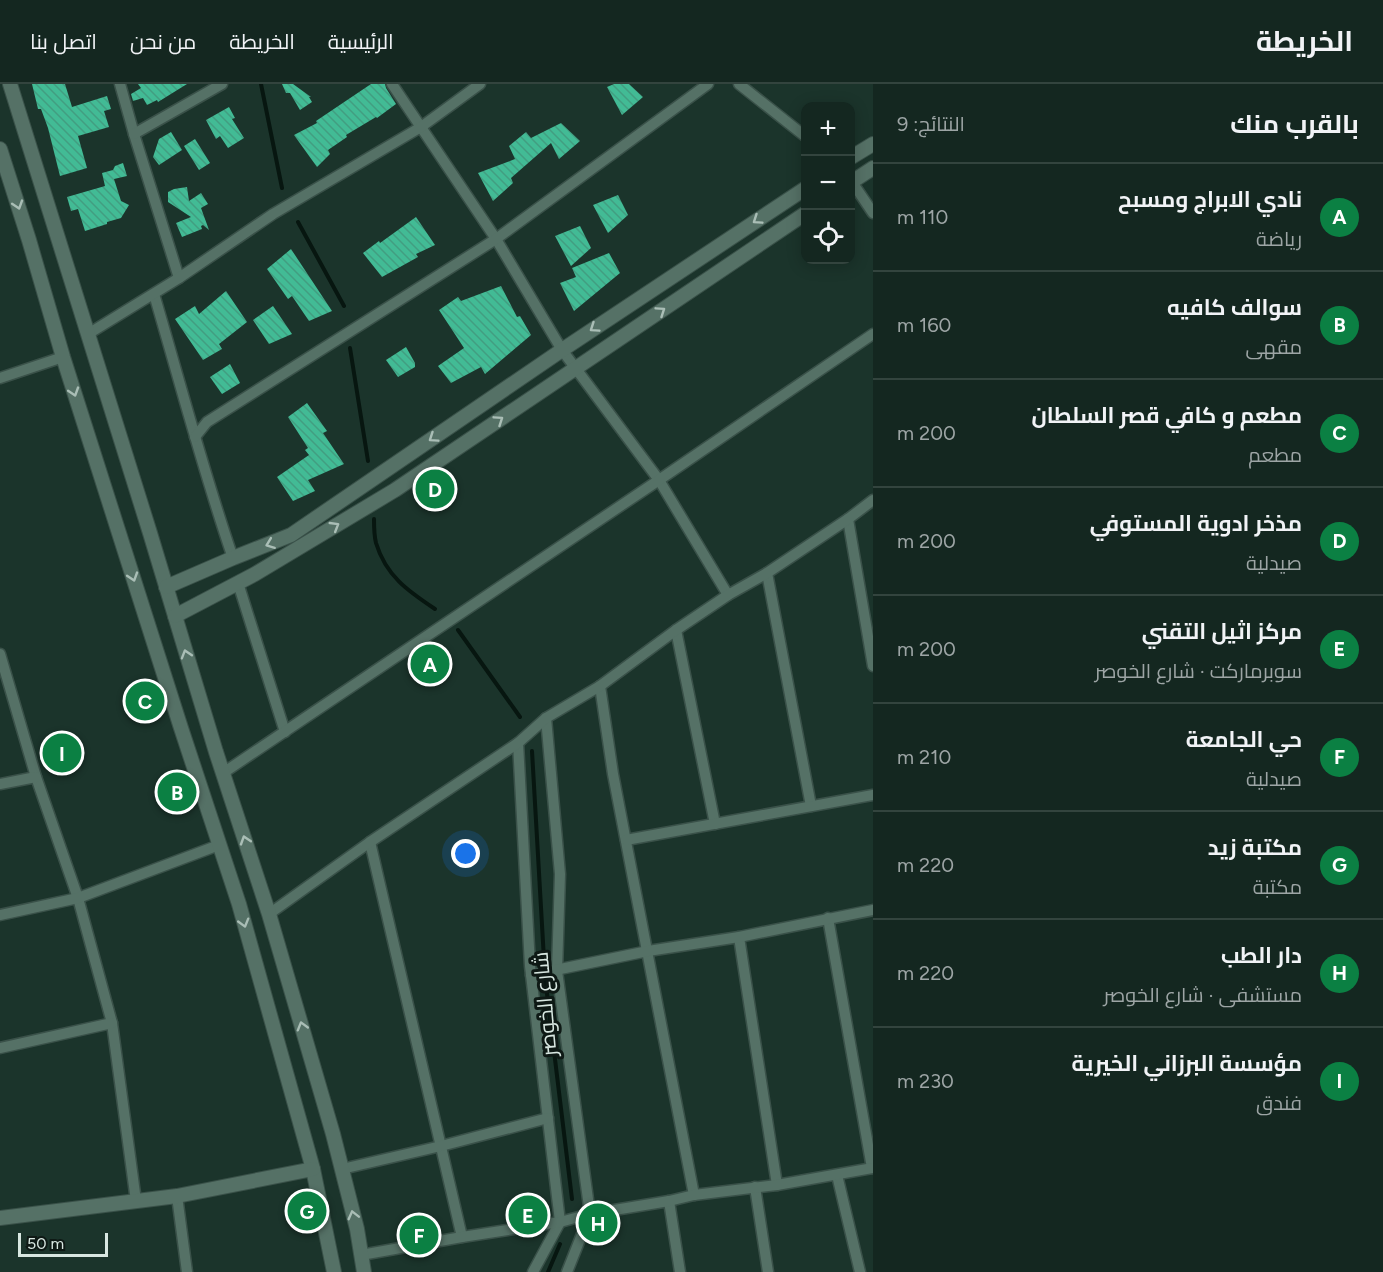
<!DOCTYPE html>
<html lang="ar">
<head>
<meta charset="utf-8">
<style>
	body { margin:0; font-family:Figtree,Cairo,sans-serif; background:#1d2f29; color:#f1f3f6; direction:rtl }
	.controls { position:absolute; right:18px; top:18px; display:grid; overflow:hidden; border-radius:12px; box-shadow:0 3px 15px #0003 }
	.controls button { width:54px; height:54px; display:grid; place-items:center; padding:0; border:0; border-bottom:2px solid #33443e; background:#142720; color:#f1f3f6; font:30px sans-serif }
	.scale { position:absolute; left:18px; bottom:15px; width:90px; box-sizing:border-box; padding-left:6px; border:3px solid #d8e7e1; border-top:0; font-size:16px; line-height:21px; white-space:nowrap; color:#d8e7e1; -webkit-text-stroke:4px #0e1915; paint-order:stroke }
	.you { position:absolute; left:466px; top:770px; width:21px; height:21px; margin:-15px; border:4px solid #fff; border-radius:50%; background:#1a73e8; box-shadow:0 0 0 9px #1a73e833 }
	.badge { display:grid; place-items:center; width:39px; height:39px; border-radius:50%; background:#0b8043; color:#fff; font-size:20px; font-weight:700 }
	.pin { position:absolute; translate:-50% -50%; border:3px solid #fff; box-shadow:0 2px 6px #0006 }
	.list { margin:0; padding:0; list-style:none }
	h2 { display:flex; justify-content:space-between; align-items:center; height:78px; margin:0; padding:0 24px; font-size:26px }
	h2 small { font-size:20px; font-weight:400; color:#9da5a5 }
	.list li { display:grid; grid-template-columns:39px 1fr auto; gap:18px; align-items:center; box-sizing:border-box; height:108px; padding:0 24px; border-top:2px solid #33443e }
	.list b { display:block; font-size:22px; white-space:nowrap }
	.list p { margin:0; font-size:20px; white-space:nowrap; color:#9da5a5 }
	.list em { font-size:20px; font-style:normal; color:#9da5a5 }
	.icon { flex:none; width:33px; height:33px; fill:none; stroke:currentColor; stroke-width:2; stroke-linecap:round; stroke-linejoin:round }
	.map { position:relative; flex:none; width:873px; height:1188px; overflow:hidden; direction:ltr }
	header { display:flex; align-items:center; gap:36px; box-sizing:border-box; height:84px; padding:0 30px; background:#142720; border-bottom:2px solid #33443e }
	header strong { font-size:28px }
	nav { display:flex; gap:33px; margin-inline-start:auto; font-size:21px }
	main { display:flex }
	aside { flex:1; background:#142720 }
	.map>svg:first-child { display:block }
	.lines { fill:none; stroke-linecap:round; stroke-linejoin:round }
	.stream { stroke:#071610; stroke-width:4 }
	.building { fill:url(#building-back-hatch) }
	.street-casing { stroke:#3a5149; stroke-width:13 }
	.secondary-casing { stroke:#3a5149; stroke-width:16 }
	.street { stroke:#557166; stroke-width:10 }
	.secondary { stroke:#557166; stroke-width:14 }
	.oneway { stroke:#aabeb6 }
	.labels { text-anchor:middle; stroke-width:6; stroke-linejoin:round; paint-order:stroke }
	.street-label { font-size:21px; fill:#d8e7e1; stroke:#0e1915 }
</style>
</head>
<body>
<header>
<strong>الخريطة</strong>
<nav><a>الرئيسية</a><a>الخريطة</a><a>من نحن</a><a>اتصل بنا</a></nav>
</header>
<main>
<aside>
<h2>بالقرب منك<small>النتائج: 9</small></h2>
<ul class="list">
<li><span class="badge">A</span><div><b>نادي الابراج ومسبح</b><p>رياضة</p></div><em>110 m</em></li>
<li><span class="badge">B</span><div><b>سوالف كافيه</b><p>مقهى</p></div><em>160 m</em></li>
<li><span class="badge">C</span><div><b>مطعم و كافي قصر السلطان</b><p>مطعم</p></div><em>200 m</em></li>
<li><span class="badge">D</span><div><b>مذخر ادویة المستوفي</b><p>صيدلية</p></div><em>200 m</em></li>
<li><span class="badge">E</span><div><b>مركز اثيل التقني</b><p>سوبرماركت · شارع الخوصر</p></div><em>200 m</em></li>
<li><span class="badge">F</span><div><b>حي الجامعة</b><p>صيدلية</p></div><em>210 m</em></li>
<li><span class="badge">G</span><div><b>مكتبة زيد</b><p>مكتبة</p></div><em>220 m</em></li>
<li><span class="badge">H</span><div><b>دار الطب</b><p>مستشفى · شارع الخوصر</p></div><em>220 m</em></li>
<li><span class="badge">I</span><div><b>مؤسسة البرزاني الخيرية</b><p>فندق</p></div><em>230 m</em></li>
</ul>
</aside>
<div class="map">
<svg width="873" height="1188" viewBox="0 0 873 1188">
	<defs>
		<pattern id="building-back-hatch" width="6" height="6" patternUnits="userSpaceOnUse" patternTransform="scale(1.5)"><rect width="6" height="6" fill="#42bb95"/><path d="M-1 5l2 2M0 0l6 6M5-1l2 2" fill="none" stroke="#429e81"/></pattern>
	</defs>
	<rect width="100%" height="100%" fill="#1b342b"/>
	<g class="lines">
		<g class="stream">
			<path d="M 261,0 L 282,104"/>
			<path d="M 298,138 L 344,222"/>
			<path d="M 350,264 L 368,377"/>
			<path d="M 374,435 C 374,442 374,451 376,459 C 386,492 408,507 435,525"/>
			<path d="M 458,546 L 520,633"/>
			<path d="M 532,667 L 545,893 L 572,1115"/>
			<path d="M 548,1188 L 560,1160"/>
		</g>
	</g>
	<g class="building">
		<path d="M 32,0 L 65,0 L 72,23 L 107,12 L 111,25 L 104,27 L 109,43 L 78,52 L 87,84 L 60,92 L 48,44 L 41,25 L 38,25 Z"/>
		<path d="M 138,0 L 187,0 L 158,18 L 157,16 L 147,21 L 143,14 L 133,17 L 131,10 L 141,4 Z"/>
		<path d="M 282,0 L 293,0 L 311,13 L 309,13 L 312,18 L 300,26 L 290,9 L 286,9 Z"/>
		<path d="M 371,0 L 385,0 L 386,4 L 396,20 L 377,34 L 376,33 L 346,51 L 347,53 L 328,66 L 330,70 L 317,83 L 294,51 L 317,39 L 316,37 Z"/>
		<path d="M 614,0 L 629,0 L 643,13 L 622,31 L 607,3 Z"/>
		<path d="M 229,23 L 235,34 L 232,35 L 244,54 L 228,64 L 220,52 L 216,55 L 206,36 Z"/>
		<path d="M 561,39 L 580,57 L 559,75 L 551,59 L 511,94 L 513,99 L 493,117 L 478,89 L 515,75 L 509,62 L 526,48 L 531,54 Z"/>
		<path d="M 171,48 L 182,66 L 159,81 L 153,73 L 159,55 Z"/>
		<path d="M 195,55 L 210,79 L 199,86 L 184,62 Z"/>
		<path d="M 123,79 L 127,92 L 114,95 L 121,117 L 129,121 L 121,134 L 107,138 L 107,140 L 85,147 L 78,125 L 71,127 L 67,113 L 105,102 L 102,89 L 113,86 L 115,82 Z"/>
		<path d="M 187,103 L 189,117 L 201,109 L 208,120 L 201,124 L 209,146 L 203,141 L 201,142 L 202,145 L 182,153 L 176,139 L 191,133 L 168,118 L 168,108 L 174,105 Z"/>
		<path d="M 618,111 L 628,131 L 608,149 L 593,121 Z"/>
		<path d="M 416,133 L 435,161 L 416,170 L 418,173 L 382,193 L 363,169 L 379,157 L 380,159 Z"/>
		<path d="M 580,142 L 591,164 L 571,182 L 555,152 Z"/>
		<path d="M 291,165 L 332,227 L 309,237 L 292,212 L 288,215 L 267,185 Z"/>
		<path d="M 609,169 L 620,189 L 574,227 L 560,199 L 576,193 L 572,184 Z"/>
		<path d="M 501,202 L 517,233 L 520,232 L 531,251 L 485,290 L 481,283 L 451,299 L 438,282 L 464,264 L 439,226 L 458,213 L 461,217 Z"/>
		<path d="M 226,207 L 247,238 L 219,260 L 222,265 L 203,276 L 175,235 L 195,222 L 199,230 Z"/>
		<path d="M 273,222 L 292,250 L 269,260 L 253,236 Z"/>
		<path d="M 406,263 L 415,279 L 415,283 L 398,293 L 386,276 Z"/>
		<path d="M 230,280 L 240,299 L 222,310 L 210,293 Z"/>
		<path d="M 307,319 L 327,347 L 323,349 L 344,380 L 308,396 L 315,407 L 293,417 L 277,393 L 309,371 L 305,366 L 308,364 L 288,333 Z"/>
	</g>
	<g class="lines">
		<defs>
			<g id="street">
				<path d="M 120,0 L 134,50 L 179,194"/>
				<path d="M 392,0 L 496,155 L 562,266 L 659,396 L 728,511"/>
				<path d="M 739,0 L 806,53"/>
				<path d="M 134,50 L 222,0"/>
				<path d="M 852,98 L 873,129"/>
				<path d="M 154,210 C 180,298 203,387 233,474"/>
				<path d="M 88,250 L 179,194 L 273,130 L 421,43 L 480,0"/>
				<path d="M 0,294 L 63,273"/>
				<path d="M 195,353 L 207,338 L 496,155 L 708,0"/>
				<path d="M 848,435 L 873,582"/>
				<path d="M 767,489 L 811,722"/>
				<path d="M 238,499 L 285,648"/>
				<path d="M 676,546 L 715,740"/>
				<path d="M 0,570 L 36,693 L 78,814 L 112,939 L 136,1117"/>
				<path d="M 600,602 L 613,690 L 694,1111"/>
				<path d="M 546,634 L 560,790 L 557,887 L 590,1130 L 567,1188"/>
				<path d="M 518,659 L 530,882 L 560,1138 L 533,1188"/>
				<path d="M 223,689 L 659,396 L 873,250"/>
				<path d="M 0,700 L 36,693"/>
				<path d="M 626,756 L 873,711"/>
				<path d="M 370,758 L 462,1153"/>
				<path d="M 269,830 L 370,758 L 518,659 L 546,634 L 600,602 L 676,546 L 728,511 L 767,489 L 848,435 L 873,416"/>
				<path d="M 0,831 L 78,814 L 219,761"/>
				<path d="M 828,834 L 872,1084"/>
				<path d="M 739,853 L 777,1101"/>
				<path d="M 531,891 L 648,867 L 739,853 L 873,826"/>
				<path d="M 0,964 L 112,939"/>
				<path d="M 342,1085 L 441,1062 L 548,1034"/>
				<path d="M 837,1091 L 860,1188"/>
				<path d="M 755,1103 L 768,1188"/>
				<path d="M 177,1112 L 187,1188"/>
				<path d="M 669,1117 L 680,1188"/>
				<path d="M 361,1171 L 462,1153 L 560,1138 L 590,1130 L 669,1117 L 694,1111 L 777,1101 L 873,1084"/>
			</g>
			<g id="secondary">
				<path d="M 10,0 L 150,449 L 216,668 L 269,830 L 333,1050 L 357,1145 L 364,1188"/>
				<path d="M 0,65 L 29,156 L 63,273 L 181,644 L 239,820 L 313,1085 L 334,1188"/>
				<path d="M 850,74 L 873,60"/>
				<path d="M 850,99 L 873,84"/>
				<path d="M 166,503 L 233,474 L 291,451 L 562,266 L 806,104"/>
				<path d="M 175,532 L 255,490 L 395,406 L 806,129"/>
				<path d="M 0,1134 L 177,1112 L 313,1085"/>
			</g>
		</defs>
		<use href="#street" class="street-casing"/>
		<use href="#secondary" class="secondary-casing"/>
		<use href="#street" class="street"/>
		<use href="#secondary" class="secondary"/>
	</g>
	<defs><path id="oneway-chevron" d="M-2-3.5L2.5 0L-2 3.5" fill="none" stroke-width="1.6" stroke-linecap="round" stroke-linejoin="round" transform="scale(1.5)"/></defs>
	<g class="oneway">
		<use href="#oneway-chevron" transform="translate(18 121) rotate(72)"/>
		<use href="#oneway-chevron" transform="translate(757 136) rotate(146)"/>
		<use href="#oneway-chevron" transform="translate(661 227) rotate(-34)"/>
		<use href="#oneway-chevron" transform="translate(594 244) rotate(146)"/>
		<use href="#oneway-chevron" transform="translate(74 308) rotate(72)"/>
		<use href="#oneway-chevron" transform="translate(499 336) rotate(-34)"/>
		<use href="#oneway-chevron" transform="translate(433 354) rotate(146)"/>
		<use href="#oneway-chevron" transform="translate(335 442) rotate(-31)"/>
		<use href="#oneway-chevron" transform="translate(270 460) rotate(159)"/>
		<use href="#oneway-chevron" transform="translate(133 493) rotate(72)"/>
		<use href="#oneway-chevron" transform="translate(186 570) rotate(-107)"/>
		<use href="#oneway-chevron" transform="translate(245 756) rotate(-108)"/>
		<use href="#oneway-chevron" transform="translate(244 839) rotate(74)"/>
		<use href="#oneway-chevron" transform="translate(302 942) rotate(-106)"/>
		<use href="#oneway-chevron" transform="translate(353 1131) rotate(-104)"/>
	</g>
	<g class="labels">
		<g class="street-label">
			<text transform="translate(545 920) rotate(-95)" y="7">شارع الخوصر</text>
		</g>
	</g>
</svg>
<div class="controls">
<button>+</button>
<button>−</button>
<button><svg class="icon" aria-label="locate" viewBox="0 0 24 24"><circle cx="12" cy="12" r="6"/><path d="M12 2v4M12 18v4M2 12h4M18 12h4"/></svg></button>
</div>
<div class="scale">50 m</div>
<div class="you"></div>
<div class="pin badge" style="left:430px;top:580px">A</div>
<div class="pin badge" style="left:177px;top:708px">B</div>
<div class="pin badge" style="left:145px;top:617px">C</div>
<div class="pin badge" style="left:435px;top:405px">D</div>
<div class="pin badge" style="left:528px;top:1131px">E</div>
<div class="pin badge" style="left:419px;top:1151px">F</div>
<div class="pin badge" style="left:307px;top:1127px">G</div>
<div class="pin badge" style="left:598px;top:1139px">H</div>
<div class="pin badge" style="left:62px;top:669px">I</div>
</div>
</main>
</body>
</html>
